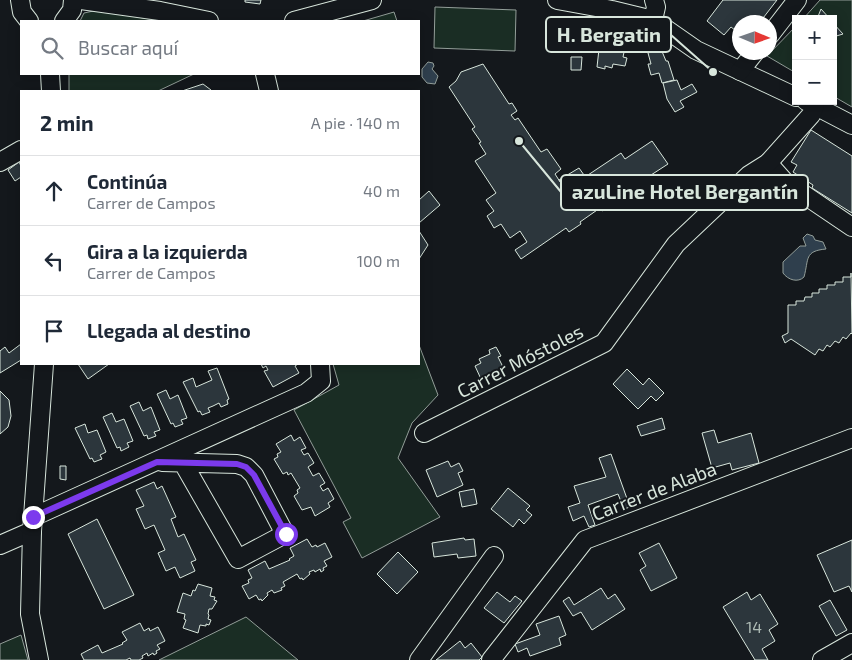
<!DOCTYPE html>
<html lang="es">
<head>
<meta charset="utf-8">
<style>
	body { margin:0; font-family:"Exo 2",sans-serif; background:#f2f2f3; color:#1f2937 }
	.controls { position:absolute; right:15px; top:15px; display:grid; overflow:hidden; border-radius:0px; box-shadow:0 2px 12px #0003 }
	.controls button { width:45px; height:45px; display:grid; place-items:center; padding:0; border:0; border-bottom:1px solid #e0e1e3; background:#fff; color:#1f2937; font:25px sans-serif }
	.compass { position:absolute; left:732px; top:15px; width:45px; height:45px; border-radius:50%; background:#fff; box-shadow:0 2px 12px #0003; rotate:92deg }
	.stop { position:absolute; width:15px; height:15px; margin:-11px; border:4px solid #7c3aed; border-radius:50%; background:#fff }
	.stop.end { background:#7c3aed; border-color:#fff; box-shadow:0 1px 5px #0008 }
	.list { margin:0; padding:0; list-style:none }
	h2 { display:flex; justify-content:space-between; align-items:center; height:65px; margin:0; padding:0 20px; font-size:21px }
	h2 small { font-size:16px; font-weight:400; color:#747a83 }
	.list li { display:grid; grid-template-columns:32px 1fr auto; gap:15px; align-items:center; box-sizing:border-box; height:70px; padding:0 20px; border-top:1px solid #e0e1e3 }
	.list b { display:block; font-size:19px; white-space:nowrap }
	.list p { margin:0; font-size:16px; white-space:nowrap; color:#747a83 }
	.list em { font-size:16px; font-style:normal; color:#747a83 }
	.icon { flex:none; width:28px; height:28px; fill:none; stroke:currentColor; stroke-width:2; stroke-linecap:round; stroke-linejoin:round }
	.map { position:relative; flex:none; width:852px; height:660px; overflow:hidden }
	.search { position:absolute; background:#fff; box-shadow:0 2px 12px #0003; left:20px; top:20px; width:400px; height:55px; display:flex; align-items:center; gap:12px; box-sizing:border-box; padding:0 18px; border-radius:0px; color:#747a83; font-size:19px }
	.panel { position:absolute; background:#fff; box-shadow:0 2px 12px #0003; left:20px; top:90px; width:400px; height:275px; border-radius:0px }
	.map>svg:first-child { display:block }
	.green { fill:#1a2d24; stroke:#939e99 }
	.water { fill:#2f3f4d; stroke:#939e99 }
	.building { fill:#2c363c; stroke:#d8e6dc }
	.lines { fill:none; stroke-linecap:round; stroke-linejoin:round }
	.minor-casing { stroke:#d8e6dc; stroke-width:20 }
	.minor { stroke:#14181c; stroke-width:18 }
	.route { stroke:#7c3aed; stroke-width:6 }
	.labels { text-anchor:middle; stroke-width:4; stroke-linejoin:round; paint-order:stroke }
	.number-label { font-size:16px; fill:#adbab4 }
	.street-label { font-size:19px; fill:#d8e6dc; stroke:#14181c }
	.leader { fill:none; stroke:#d8e6dc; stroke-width:2 }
	.callout-dot { fill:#d8e6dc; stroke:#14181c; stroke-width:2 }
	.callout { fill:#14181c; stroke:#d8e6dc; stroke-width:2 }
	.callout-label { font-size:20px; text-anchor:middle; font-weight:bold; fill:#d8e6dc }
</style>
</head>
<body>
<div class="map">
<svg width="852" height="660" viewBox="0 0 852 660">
	<rect width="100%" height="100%" fill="#14181c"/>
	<g class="green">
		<path d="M 820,0 L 852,0 L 852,107 L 833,96 L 833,19 L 803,19 Z"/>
		<path d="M 435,7 L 516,10 L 515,51 L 434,48 Z"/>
		<path d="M 98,10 L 160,21 L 80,21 L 84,13 Z"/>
		<path d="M 394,12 L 397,21 L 363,21 Z"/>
		<path d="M 796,26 L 796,73 L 767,56 Z"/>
		<path d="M 69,74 L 194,74 L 158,91 L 69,91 Z"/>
		<path d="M 419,345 L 438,395 L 412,423 L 398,458 L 440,517 L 362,558 L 343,522 L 351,518 L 294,410 L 339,385 L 333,364 L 419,364 Z"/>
		<path d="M 246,617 L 298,660 L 159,660 Z"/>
		<path d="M 21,635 L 28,660 L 0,660 L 0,644 Z"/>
	</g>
	<g class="water">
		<path d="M 428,62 L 433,63 L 434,66 L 432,69 L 438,76 L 435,84 L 427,83 L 422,77 L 422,69 Z"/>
		<path d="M 807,234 L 813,236 L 815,240 L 823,242 L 826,249 C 804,251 809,259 804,277 C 798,283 788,280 783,273 L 783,262 L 800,246 L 806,246 L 803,238 Z"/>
	</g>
	<g class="building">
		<path d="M 245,0 L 261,0 L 260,4 L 245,2 Z"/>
		<path d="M 723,0 L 777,0 L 760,22 L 740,22 L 740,34 L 731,27 L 724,35 L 707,21 Z"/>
		<path d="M 821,9 L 830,19 L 817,19 Z"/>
		<path d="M 833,23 L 843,34 L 833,37 Z"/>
		<path d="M 606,29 L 622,32 L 620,41 L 626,43 L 623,57 L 627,58 L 625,66 L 613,64 L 612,68 L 605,66 L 605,69 L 597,67 L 600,40 L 604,41 Z"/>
		<path d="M 661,49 L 666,61 L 668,61 L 674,80 L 662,83 L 659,73 L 651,75 L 648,64 L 651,64 L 648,53 Z"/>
		<path d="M 571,57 L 582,57 L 581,70 L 571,70 Z"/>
		<path d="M 483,64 L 509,104 L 512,103 L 517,111 L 511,115 L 515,120 L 518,118 L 541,152 L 547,149 L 561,169 L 555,174 L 566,191 L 571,188 L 573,192 L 589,182 L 585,177 L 621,153 L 625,159 L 652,141 L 668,164 L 651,175 L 655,181 L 622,204 L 619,200 L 602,211 L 600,208 L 580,222 L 581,224 L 569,232 L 566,228 L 521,259 L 515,250 L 527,242 L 520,231 L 510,238 L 501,224 L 494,228 L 487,216 L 494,211 L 486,200 L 496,193 L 475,161 L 486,154 L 479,143 L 481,142 L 472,129 L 475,127 L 449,87 L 456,81 L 461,72 Z"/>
		<path d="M 677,80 L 681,90 L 692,84 L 697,92 L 680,101 L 684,107 L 675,112 L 667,99 L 663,83 Z"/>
		<path d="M 203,84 L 211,90 L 211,91 L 182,91 Z"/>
		<path d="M 811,130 L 852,156 L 852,213 L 812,188 L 813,185 L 793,172 L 797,165 L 791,162 Z"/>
		<path d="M 19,162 L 21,166 L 21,177 L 15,181 L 8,170 Z"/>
		<path d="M 579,168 L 589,182 L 573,192 L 571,188 L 566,191 L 559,180 Z"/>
		<path d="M 429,191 L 440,205 L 419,223 L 419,200 Z"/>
		<path d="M 419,231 L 428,245 L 419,259 Z"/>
		<path d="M 851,273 L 852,334 L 851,333 L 846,339 L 843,337 L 839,343 L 835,341 L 830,347 L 827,345 L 823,351 L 819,349 L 815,355 L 791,339 L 785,343 L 782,336 L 788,333 L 788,305 L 796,305 L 796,301 L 804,301 L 805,297 L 812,297 L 812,293 L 819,293 L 819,289 L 827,289 L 827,285 L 835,285 L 835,282 L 843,282 L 843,277 L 851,277 Z"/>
		<path d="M 21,344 L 21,360 L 0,373 L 0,351 L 5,347 L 9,353 Z"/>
		<path d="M 496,347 L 501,356 L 498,357 L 503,367 L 499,370 L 501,374 L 497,377 L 494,372 L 481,379 L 475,366 L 481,363 L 479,359 L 490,354 L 489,350 Z"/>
		<path d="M 78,364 L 109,364 L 88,379 Z"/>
		<path d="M 261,364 L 298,364 L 295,366 L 299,373 L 273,387 L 264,371 L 268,370 L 266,366 L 263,368 Z"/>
		<path d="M 217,368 L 229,399 L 227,400 L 228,404 L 221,407 L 219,403 L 213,406 L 208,408 L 210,412 L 202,415 L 200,411 L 198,412 L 183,382 L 193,378 L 196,387 L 212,380 L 208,371 Z"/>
		<path d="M 627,369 L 643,385 L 649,378 L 664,393 L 656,401 L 651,396 L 638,409 L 613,384 Z"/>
		<path d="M 166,390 L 170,399 L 178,395 L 187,418 L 181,420 L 183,424 L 175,427 L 173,423 L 171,424 L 157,394 Z"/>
		<path d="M 0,391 L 9,400 L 11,416 L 8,427 L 0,434 Z"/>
		<path d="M 139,402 L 143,411 L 151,407 L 160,430 L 154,432 L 156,436 L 148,439 L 147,435 L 144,436 L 130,406 Z"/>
		<path d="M 112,413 L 116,422 L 124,419 L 133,441 L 127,443 L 129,447 L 121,451 L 120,447 L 117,448 L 103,417 Z"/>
		<path d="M 662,418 L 665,429 L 641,436 L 637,426 Z"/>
		<path d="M 85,424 L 88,433 L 97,430 L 106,452 L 100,455 L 102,459 L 94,462 L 92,458 L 90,459 L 75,428 Z"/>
		<path d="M 714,430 L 718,443 L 751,433 L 759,463 L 732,470 L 730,463 L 712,468 L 702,433 Z"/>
		<path d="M 291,435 L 294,441 L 300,437 L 306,448 L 301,450 L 304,455 L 308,453 L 314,463 L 308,467 L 313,476 L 319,473 L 325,483 L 320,486 L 323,491 L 328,488 L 334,499 L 328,503 L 330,507 L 315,516 L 311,507 L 302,510 L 294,496 L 298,493 L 297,490 L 300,488 L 291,473 L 288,475 L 287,472 L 283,474 L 274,459 L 278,457 L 277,454 L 281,452 L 276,444 Z"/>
		<path d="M 611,454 L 630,507 L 624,509 L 618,494 L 588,505 L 595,525 L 589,527 L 584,516 L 573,521 L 568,507 L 580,503 L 574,486 L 606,477 L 599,458 Z"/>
		<path d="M 448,461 L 451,467 L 459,463 L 463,471 L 458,473 L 463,485 L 437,497 L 426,470 Z"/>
		<path d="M 60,466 L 66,466 L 66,480 L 60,479 Z"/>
		<path d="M 154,482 L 157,489 L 162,486 L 176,517 L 171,519 L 178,537 L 184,534 L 196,560 L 191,562 L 195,571 L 180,578 L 175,567 L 166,571 L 158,553 L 165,550 L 154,525 L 145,529 L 136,509 L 144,506 L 136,490 Z"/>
		<path d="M 508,488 L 530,506 L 526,510 L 532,515 L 524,524 L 519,519 L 513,527 L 491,509 Z"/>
		<path d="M 474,489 L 477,504 L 462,507 L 459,492 Z"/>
		<path d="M 97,519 L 134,595 L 104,609 L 68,534 Z"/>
		<path d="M 464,538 L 465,540 L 474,539 L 476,556 L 458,558 L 457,554 L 434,557 L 432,543 Z"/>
		<path d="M 307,539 L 312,547 L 316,545 L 317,547 L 325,543 L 332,557 L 324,561 L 327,566 L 323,568 L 324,570 L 321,572 L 320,569 L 315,572 L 314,570 L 309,572 L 310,574 L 303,580 L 302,578 L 300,579 L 297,574 L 283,582 L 285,586 L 281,588 L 282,590 L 274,593 L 272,590 L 267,593 L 268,595 L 262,601 L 261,599 L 259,600 L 256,595 L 249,599 L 242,586 L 249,583 L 248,580 L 252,578 L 248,570 L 265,561 L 269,569 L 290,560 L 289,559 L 294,556 L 290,548 Z"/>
		<path d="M 852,540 L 852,592 L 849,586 L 834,592 L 817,555 Z"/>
		<path d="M 659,543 L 677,578 L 651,591 L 640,570 L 646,566 L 639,553 Z"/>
		<path d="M 398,552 L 418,572 L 397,594 L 377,574 Z"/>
		<path d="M 198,584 L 212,588 L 210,596 L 215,597 L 214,600 L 217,601 L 212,609 L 209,609 L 208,614 L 209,615 L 208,619 L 211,620 L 209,625 L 206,624 L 206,626 L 200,625 L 198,633 L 183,628 L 186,620 L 184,619 L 185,614 L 177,612 L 183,593 L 191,596 L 193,590 L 195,591 Z"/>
		<path d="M 601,588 L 608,599 L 615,594 L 625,609 L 592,630 L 581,612 L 573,616 L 563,601 L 569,597 L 574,605 Z"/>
		<path d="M 497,592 L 510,602 L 515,596 L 522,601 L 504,623 L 484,608 Z"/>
		<path d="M 747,592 L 751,600 L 760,594 L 778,624 L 769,630 L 775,641 L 762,649 L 768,660 L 755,660 L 723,607 Z"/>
		<path d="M 830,600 L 847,630 L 836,636 L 819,606 Z"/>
		<path d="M 559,616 L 566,635 L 559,638 L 561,645 L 530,656 L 527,648 L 518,652 L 515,644 L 540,635 L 536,624 Z"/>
		<path d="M 140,623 L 144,631 L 149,628 L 150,631 L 158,627 L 165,641 L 157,645 L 160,649 L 156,651 L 157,653 L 154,655 L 153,653 L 148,656 L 147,653 L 142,656 L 143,658 L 139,660 L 131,660 L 130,658 L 126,660 L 84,660 L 81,654 L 98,645 L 102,653 L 123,644 L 122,643 L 127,640 L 122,632 Z"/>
		<path d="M 460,641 L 465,648 L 471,643 L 482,657 L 479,660 L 436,660 Z"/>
	</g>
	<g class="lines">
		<defs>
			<g id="minor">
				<path d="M 20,0 L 22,12 L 29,21"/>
				<path d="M 81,0 L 160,11 L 209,21"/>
				<path d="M 557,0 L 612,10 L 653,20 L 696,50 L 796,97"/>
				<path d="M 653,20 L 656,7 L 654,0"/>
				<path d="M 64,21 L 72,10 L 73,0"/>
				<path d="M 294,21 L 372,0"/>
				<path d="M 770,35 L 797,0"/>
				<path d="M 740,71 L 755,52"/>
				<path d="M 50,74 L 51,91"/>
				<path d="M 265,74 L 269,91"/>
				<path d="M 806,101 L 852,125"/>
				<path d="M 0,162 L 21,150"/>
				<path d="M 768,163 L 784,181 L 852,227"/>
				<path d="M 424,433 L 604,343 L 676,244 L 749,175 L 768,163 L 811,115 L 815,106"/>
				<path d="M 162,462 L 237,464 L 246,467 L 254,475 L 285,534 L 238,559 L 183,463"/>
				<path d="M 33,517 L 306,393 L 321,381 L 320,364"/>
				<path d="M 0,545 L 32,531"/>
				<path d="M 39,660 L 30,614 L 32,531 L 44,364"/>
				<path d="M 419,660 L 494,556"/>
				<path d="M 491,660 L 585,540 L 852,438"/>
				<path d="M 822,660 L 852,643"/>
			</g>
		</defs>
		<use href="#minor" class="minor-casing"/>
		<use href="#minor" class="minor"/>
	</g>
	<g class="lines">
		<path class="route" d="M 33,517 L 157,462 L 237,464 L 246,467 L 254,475 L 286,534"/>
	</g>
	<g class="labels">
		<g class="number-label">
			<text x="754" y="633">14</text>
		</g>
		<g class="street-label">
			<text transform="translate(520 361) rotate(-27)" y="7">Carrer Móstoles</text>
			<text transform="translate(654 491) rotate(-21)" y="7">Carrer de Alaba</text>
		</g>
	</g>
	<path class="leader" d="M713 72L671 35M519 141L561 192"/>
	<g class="callout-dot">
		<circle cx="713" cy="72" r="5"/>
		<circle cx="519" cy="141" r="5"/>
	</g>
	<g class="callout">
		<rect x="546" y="17" width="125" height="35" rx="5"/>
		<rect x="561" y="175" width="247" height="35" rx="5"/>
	</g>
	<g class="callout-label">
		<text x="609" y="42">H. Bergatin</text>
		<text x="685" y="199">azuLine Hotel Bergantín</text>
	</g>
</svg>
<div class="controls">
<button>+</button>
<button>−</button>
</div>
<svg class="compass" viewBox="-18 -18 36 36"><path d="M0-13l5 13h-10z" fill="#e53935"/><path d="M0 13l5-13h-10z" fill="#747a83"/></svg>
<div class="stop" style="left:286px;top:534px"></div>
<div class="stop end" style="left:33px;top:517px"></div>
<div class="search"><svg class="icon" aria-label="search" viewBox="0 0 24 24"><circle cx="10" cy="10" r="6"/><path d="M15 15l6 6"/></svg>Buscar aquí</div>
<section class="panel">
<h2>2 min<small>A pie · 140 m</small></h2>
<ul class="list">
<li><svg class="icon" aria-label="ahead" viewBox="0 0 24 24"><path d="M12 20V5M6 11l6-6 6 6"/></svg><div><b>Continúa</b><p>Carrer de Campos</p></div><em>40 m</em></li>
<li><svg class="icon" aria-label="left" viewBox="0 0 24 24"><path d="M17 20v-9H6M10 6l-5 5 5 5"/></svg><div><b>Gira a la izquierda</b><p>Carrer de Campos</p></div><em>100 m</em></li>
<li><svg class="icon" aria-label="arrive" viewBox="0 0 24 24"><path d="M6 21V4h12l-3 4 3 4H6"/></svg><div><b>Llegada al destino</b></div></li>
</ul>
</section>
</div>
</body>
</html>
